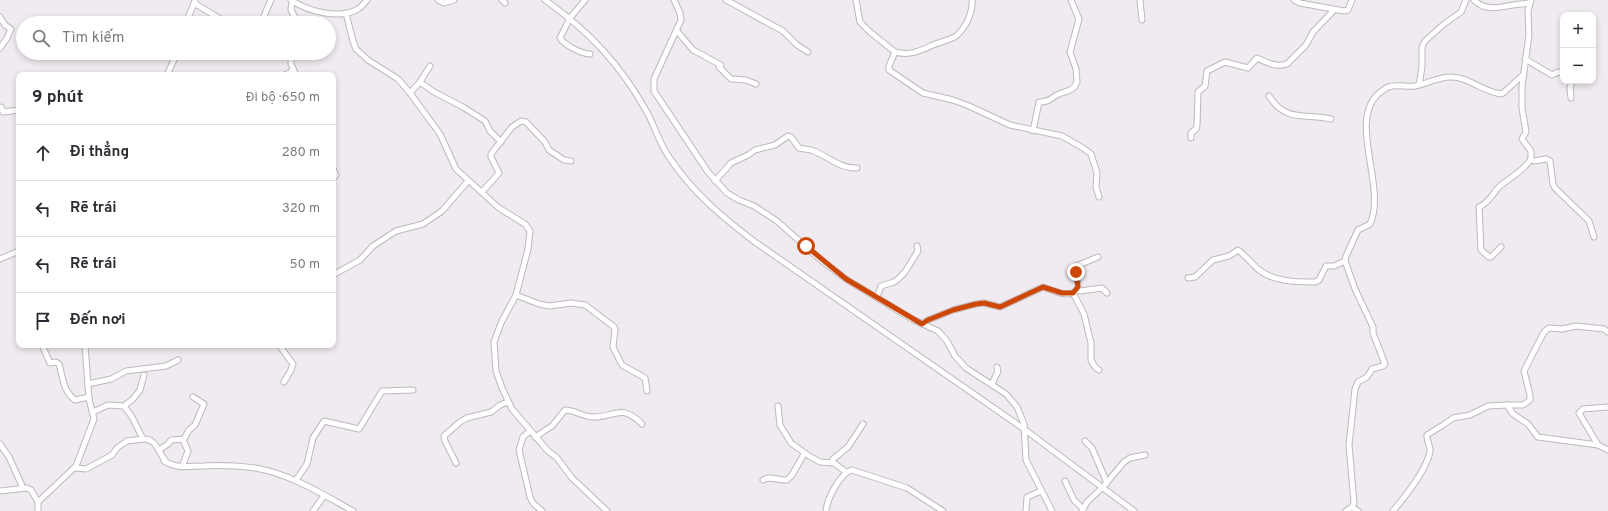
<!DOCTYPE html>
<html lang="vi">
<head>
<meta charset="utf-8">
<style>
	body { margin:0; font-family:Overpass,sans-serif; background:#f2f2f3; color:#2b2b33 }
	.controls { position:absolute; right:12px; top:12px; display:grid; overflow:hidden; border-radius:8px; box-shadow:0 2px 6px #0003 }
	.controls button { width:36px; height:36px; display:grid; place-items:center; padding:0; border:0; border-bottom:1px solid #e1e1e2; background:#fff; color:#2b2b33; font:20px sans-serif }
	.stop { position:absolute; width:12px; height:12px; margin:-9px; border:3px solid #cd4706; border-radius:50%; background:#fff }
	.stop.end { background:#cd4706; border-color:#fff; box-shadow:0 1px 4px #0008 }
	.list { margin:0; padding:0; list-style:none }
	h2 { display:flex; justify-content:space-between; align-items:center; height:52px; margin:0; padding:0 16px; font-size:17px }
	h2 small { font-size:13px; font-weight:400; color:#7c7c81 }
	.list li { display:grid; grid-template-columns:26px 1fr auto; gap:12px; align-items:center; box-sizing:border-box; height:56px; padding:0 16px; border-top:1px solid #e1e1e2 }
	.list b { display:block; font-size:15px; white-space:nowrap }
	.list em { font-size:13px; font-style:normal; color:#7c7c81 }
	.icon { flex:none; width:22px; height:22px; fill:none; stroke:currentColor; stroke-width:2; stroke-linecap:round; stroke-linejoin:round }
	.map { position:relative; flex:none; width:1608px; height:511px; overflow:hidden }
	.search { position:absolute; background:#fff; box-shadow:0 2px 6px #0003; left:16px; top:16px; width:320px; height:44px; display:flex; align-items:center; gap:10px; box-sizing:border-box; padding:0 14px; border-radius:22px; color:#7c7c81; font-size:15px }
	.panel { position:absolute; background:#fff; box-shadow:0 2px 6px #0003; left:16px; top:72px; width:320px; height:276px; border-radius:8px }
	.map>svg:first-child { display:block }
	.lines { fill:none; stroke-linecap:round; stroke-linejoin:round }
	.minor-casing { stroke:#beb8be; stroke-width:7 }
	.minor { stroke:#fff; stroke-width:5 }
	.route { stroke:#cd4706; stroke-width:5 }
</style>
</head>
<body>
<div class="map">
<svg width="1608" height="511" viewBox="0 0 1608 511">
	<rect width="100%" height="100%" fill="#f0eaf1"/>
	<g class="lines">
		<defs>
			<g id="minor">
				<path d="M 291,0 C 307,11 340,20 358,9 C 362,7 364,3 367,0"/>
				<path d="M 438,0 L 444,3 L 454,0"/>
				<path d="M 502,0 L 505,3"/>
				<path d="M 545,0 C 590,32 621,65 648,114 C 655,128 660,144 669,157 C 693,193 721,216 755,242 L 1024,429 L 1134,511"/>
				<path d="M 585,0 L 570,18 L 560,38 C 564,45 582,54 590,54"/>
				<path d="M 674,0 L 680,13 L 681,20 L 654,79 L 654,91 L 708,172 L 727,193 L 739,200 L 754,206 L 777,221 L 822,261 L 846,279 L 912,319 L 938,331 L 947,341 L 955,356 L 966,368 L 1006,394 L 1017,407 L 1024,424 L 1026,460 L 1052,511"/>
				<path d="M 726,0 L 783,31 L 797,45 L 808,52"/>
				<path d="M 856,0 L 860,22 L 870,32 L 895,52 L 889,66 L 889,70 L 923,93 L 953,100 L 969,106 L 1010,125 L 1062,136 L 1083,148 L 1091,154 L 1097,173 L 1096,187 L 1099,197"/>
				<path d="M 1140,0 L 1142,20"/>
				<path d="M 1294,0 L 1300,3 L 1344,11 L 1348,10 L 1352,0"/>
				<path d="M 1474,0 C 1486,12 1499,7 1513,5 C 1518,4 1524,4 1529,3"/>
				<path d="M 1531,0 L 1528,11 L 1529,35 L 1522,86 L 1522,108 L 1526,132 L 1522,139 L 1531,151 L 1531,159 L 1534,161 L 1546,159 L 1550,161 L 1553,184 L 1555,188 L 1589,221 L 1594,237"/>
				<path d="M 292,1 L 291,10 L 298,23"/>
				<path d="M 194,3 L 227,23"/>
				<path d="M 346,13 L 353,41 L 356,49 L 368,60 L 398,79 L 410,93 L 440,134 L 456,169 L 499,208 L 525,224 L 530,231 L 528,249 L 516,295 L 501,323 L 494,342 L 496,371 L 502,388 L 512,409 L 548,451 L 557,458 L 572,478 L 607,511"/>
				<path d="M 0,17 L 5,25 L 11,29 L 7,38 L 0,48"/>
				<path d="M 186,23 L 195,1"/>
				<path d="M 261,23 L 271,0"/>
				<path d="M 677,31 L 693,50 L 721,65 L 719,67 L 731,79 L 746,80 L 756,84"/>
				<path d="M 895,52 C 910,56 920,51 933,45 C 940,42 950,40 956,36 C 966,28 973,12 972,0"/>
				<path d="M 291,53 L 291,64 L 296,75"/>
				<path d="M 1525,59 L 1552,75 L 1558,72 L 1563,73"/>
				<path d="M 167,75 L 177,53"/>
				<path d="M 285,75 L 291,72 L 293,69"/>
				<path d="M 420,82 L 434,92 L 463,107 L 485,121 L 490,131 L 501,142"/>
				<path d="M 1419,85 L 1422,67 L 1422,47 L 1425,41 L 1444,24 L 1461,12 L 1466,0"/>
				<path d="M 410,93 L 420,82 L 430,66"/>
				<path d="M 1269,96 C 1286,123 1306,113 1331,119"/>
				<path d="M 1571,98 L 1570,88 L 1572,81"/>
				<path d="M 1,107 L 3,112 L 19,110"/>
				<path d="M 1033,131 L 1039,102 C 1050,102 1050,98 1059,94 C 1067,90 1073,92 1077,82 L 1076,69 L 1070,52 L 1079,19 L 1071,0"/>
				<path d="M 1191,138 L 1191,133 L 1196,129 L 1197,125 L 1198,92 L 1205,86 L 1207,71 L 1225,62 L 1248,68 L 1257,58 C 1266,62 1276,68 1287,64 L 1306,45 L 1313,32 L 1334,10"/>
				<path d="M 333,169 L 336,175 L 333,178"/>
				<path d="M 715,181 L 731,163 L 748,155 L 755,150 L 775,145 L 788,136 L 791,137 L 799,148 C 803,149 807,149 811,150 C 827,155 839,169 857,168"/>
				<path d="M 482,192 L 499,173 L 491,157 L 491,154 L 512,127 L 521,121 L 526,122 L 545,142 L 549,150 L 564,160 L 571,161"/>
				<path d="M 1501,247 L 1491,257 L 1489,257 L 1481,250 L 1479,207 C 1491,201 1491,195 1499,187 C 1510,177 1523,172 1531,159"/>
				<path d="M 0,259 L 19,251"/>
				<path d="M 333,275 L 360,260 L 373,246 L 396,231 L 423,224 L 442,211 L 468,181"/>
				<path d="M 1188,278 L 1195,277 L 1213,260 L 1229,256 L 1238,250 C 1245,255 1251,263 1258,269 C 1273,282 1297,282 1315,282 L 1319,280 L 1326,266 L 1334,266 L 1345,261"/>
				<path d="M 1077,290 L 1080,291 L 1102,288 L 1107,293"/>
				<path d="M 1073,293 L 1084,314 L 1091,343 L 1091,360 L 1095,367 L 1099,370"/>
				<path d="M 516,295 L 539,304 L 549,306 L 571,303 L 585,305 L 613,326 L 615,329 L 613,347 L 622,365 L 645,378 L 647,391"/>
				<path d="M 877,297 L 881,286 L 894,282 L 897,280 L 905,272 L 918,251 L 917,246"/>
				<path d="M 922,324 L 928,320 L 953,310 L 976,304 L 984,303 L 1000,307 L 1043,287 C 1052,290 1073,301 1078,287 L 1076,266 L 1098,257"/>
				<path d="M 42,345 L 50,363 L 56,362 L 59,364 C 63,378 63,391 75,400 L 89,397"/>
				<path d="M 279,345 L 293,364 L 291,370 L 284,382"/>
				<path d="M 88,384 L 111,379 L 126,371 L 166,366 L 178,360"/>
				<path d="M 992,384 L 998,371 L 997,367"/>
				<path d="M 124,406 L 133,399 L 140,390 L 144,375"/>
				<path d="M 778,406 L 780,425 L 791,443 L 809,456 L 820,462 L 834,463 L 846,472"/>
				<path d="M 1608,407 L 1583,409 L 1579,413 L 1598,445 L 1608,450"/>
				<path d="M 93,412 L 108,405 L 124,406 L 132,417 L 143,439 C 156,438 158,452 165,460 L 164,461 C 177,469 188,466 203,466 C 219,465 238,466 255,468 C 291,474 322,494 353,511"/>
				<path d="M 530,431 L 523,437 L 519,450 L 530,497 L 533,503 L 542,511"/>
				<path d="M 535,437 L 552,426 L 565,410 C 575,410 583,417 593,417 C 616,417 621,403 642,424"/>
				<path d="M 1085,441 L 1092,448 L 1107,483"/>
				<path d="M 0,444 L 9,457 L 23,488"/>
				<path d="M 1598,445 L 1538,437 L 1528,424 L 1513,414 L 1507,405 L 1523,405 L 1530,400 L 1530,395 L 1524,371 L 1544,332 L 1549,328 L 1562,329 L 1576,326 L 1604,329 L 1608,332"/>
				<path d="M 159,450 L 168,444 L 171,440 L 184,439 L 189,430 L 195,425 L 204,404 L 193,397"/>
				<path d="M 832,462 L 833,459 L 848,447 L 863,424"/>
				<path d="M 456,463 L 445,441 L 444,436 L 460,422 L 467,418 L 491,412 L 500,405 L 508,402"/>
				<path d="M 182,467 L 188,451 L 183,440"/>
				<path d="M 75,468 L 86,469 L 112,455 L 117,448 L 127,441 L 143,439"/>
				<path d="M 296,480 L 307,464 L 313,438 L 324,421 L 359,429 L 382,391 L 413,390"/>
				<path d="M 763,480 C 771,475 778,481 787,480 L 792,475 L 804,454"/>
				<path d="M 1065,481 L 1074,500 L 1083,509"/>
				<path d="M 0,491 L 27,488 L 31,490 L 38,502"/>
				<path d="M 1352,507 L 1358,511"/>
				<path d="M 38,511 L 38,502 L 76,466 L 94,419 L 89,399 L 85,345"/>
				<path d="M 313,511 L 324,496"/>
				<path d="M 826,511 C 827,499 840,473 852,470 L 907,488 L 943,511"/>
				<path d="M 1026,511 L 1027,497 L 1041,491"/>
				<path d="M 1082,511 L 1087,502 L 1103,487 L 1124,462 L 1130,458 L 1145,455"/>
				<path d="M 1346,511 L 1352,507 L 1354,503 L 1349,445 L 1355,389 L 1358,382 L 1367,377 L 1372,369 L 1383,366 L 1385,364 L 1373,333 L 1373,327 L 1355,289 L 1345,261 L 1346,256 L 1358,230 L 1370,224 C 1387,188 1348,122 1378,94 C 1381,92 1384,89 1388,87 C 1396,84 1407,87 1415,86 C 1427,84 1438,77 1450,77 C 1468,76 1484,93 1502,94 L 1523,75"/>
				<path d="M 1393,511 C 1405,497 1426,470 1430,452 C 1431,446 1426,440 1427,435 L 1443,425 L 1453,418 L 1470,415 L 1488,406 L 1507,405"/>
			</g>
		</defs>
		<use href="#minor" class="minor-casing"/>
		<use href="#minor" class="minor"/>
	</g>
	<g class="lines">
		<path class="route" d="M 806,246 L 846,279 L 922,324 L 928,320 L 953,310 L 976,304 L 984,303 L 1000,307 L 1043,287 L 1062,293 L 1073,293 L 1078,287 L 1076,272"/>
	</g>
</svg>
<div class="controls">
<button>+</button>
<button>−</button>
</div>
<div class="stop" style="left:806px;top:246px"></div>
<div class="stop end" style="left:1076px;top:272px"></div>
<div class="search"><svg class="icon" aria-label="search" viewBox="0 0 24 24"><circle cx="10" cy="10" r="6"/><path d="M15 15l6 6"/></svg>Tìm kiếm</div>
<section class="panel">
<h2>9 phút<small>Đi bộ · 650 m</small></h2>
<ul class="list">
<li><svg class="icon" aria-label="ahead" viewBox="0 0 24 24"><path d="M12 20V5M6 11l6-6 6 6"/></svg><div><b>Đi thẳng</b></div><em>280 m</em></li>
<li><svg class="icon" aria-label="left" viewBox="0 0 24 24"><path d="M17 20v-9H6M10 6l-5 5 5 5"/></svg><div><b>Rẽ trái</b></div><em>320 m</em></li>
<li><svg class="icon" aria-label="left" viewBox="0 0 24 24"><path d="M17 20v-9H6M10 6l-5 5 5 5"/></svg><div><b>Rẽ trái</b></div><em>50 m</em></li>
<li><svg class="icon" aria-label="arrive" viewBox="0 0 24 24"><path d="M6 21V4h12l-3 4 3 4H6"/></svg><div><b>Đến nơi</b></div></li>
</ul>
</section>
</div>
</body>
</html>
